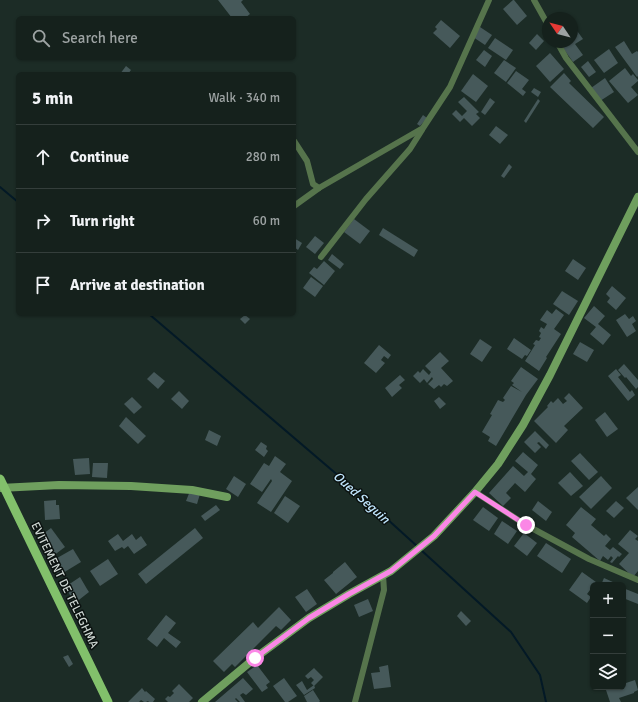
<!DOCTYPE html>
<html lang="en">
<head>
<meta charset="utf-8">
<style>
	body { margin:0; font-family:Signika,sans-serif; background:#222e29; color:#f1f3f6 }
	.controls { position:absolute; right:12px; bottom:12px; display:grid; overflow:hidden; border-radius:6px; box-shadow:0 1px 3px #0004 }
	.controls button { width:36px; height:36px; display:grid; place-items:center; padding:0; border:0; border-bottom:1px solid #343e3b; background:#15211c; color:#f1f3f6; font:20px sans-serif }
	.compass { position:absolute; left:542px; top:12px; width:36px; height:36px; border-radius:50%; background:#15211c; box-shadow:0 1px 3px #0004; rotate:305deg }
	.stop { position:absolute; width:12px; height:12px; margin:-9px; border:3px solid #fb87e6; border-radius:50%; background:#fff }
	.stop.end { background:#fb87e6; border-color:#fff; box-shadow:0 1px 4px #0008 }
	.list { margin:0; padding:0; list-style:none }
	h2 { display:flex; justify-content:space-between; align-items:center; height:52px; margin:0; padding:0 16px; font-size:17px }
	h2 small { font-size:13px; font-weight:400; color:#9da3a3 }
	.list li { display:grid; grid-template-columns:26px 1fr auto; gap:12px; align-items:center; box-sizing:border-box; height:64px; padding:0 16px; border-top:1px solid #343e3b }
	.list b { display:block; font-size:15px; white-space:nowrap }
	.list em { font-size:13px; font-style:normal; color:#9da3a3 }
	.icon { flex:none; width:22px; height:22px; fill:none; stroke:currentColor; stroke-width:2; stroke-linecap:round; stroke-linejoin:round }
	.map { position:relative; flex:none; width:638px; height:702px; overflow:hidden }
	.search { position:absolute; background:#15211c; box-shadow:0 1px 3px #0004; left:16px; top:16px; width:280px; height:44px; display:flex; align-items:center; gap:10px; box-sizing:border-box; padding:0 14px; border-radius:6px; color:#9da3a3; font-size:15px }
	.panel { position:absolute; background:#15211c; box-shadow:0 1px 3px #0004; left:16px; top:72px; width:280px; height:244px; border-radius:6px }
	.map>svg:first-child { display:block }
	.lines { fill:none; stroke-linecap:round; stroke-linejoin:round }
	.stream { stroke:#031926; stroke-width:2 }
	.building { fill:#46595a }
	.street { stroke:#56744c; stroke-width:6 }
	.secondary { stroke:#6f9f5e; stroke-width:8 }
	.primary { stroke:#82c06b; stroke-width:9 }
	.route { stroke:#fb87e6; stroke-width:5 }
	.labels { text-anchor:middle; stroke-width:3; stroke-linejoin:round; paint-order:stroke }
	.street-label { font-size:12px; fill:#ced7d3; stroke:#0b1210 }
	.water-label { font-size:13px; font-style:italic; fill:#c0e6fd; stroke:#0b1210 }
</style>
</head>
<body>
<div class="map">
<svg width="638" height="702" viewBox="0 0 638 702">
	<rect width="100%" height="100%" fill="#1c2c26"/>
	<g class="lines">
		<g class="stream">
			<path d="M 0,187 L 18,202"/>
			<path d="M 149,314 L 354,489 L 418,547"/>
			<path d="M 421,550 L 511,632 L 540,675 L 546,702"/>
		</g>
	</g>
	<g class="building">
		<path d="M 218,0 L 243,0 L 241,2 L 250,14 L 245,18 L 232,18 Z"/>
		<path d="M 513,0 L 514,0 L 527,16 L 517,25 L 503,9 Z"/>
		<path d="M 441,20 L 460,36 L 450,48 L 433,33 L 437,29 L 435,27 Z"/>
		<path d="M 480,27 L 492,35 L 485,45 L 473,37 Z"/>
		<path d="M 575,28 L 583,39 L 575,44 L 583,55 L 573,62 L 563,48 L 560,42 L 572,42 L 572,30 Z"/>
		<path d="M 537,34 L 544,41 L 536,50 L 529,43 Z"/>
		<path d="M 495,38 L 513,50 L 506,60 L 488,48 Z"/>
		<path d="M 624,41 L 632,54 L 637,51 L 638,52 L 638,76 L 637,77 L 615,47 Z"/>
		<path d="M 609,49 L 618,63 L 604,73 L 594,60 Z"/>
		<path d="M 484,50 L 492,56 L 485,67 L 476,60 Z"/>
		<path d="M 550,53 L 564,69 L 550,82 L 536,66 Z"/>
		<path d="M 504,60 L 516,68 L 506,82 L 494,73 Z"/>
		<path d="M 588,61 L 596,72 L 589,77 L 581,67 Z"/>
		<path d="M 126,66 L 131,70 L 128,74 L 120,74 Z"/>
		<path d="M 625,68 L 631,76 L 633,74 L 638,80 L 638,81 L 631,87 L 638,95 L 628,103 L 609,81 Z"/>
		<path d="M 516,71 L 529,80 L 522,89 L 526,92 L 523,96 L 507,83 Z"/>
		<path d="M 564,73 L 571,81 L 569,83 L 604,117 L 593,128 L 550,87 Z"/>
		<path d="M 473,74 L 488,86 L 476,102 L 461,91 Z"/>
		<path d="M 605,78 L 614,92 L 600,101 L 591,88 Z"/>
		<path d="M 534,88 L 541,92 L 538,97 L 531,92 Z"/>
		<path d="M 464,97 L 479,112 L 476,114 L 480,118 L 472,126 L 464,118 L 460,122 L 452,114 L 456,110 L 462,116 L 467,111 L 458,102 Z"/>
		<path d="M 490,98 L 495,102 L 485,115 L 481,112 Z"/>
		<path d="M 538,99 L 540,101 L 526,123 L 524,121 Z"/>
		<path d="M 423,115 L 427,118 L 420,126 L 417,124 Z"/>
		<path d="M 496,126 L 508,135 L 500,144 L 489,135 Z"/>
		<path d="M 509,164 L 512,167 L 504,178 L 501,176 Z"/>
		<path d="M 354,219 L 370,231 L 360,244 L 344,232 Z"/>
		<path d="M 383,228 L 418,250 L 414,257 L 379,235 Z"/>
		<path d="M 315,236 L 324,243 L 315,254 L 306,247 Z"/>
		<path d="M 294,238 L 302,243 L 298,250 L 294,247 Z"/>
		<path d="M 332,254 L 344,264 L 340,269 L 328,260 Z"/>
		<path d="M 573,259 L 586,268 L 578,280 L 565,271 Z"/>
		<path d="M 324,261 L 335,271 L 324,285 L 309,273 L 314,267 L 317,269 Z"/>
		<path d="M 311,277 L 323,286 L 315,297 L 303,288 Z"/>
		<path d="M 612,286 L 626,298 L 616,310 L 607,302 L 610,298 L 606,294 Z"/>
		<path d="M 562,291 L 578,301 L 569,315 L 553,304 Z"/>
		<path d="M 594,306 L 605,316 L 598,324 L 611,335 L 603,345 L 590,334 L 596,327 L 584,318 Z"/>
		<path d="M 556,309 L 564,315 L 554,329 L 561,334 L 546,357 L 547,358 L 539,371 L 525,361 L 535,345 L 533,344 L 536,340 L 539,341 L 541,338 L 539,337 L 541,333 L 539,331 L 541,327 L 544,329 L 547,324 L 540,320 L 547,310 L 552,314 Z"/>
		<path d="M 625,314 L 629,319 L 633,316 L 636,321 L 632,324 L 636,331 L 627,337 L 616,320 Z"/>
		<path d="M 245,315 L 250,319 L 245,324 L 240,319 Z"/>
		<path d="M 514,338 L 531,350 L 527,356 L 525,355 L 522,359 L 507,349 Z"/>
		<path d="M 480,339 L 492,347 L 482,362 L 470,354 Z"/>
		<path d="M 580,342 L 594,350 L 587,362 L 573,354 Z"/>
		<path d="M 379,345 L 391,355 L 388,359 L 384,356 L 381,360 L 385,363 L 376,373 L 364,363 Z"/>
		<path d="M 440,352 L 449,361 L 441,368 L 453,381 L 447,386 L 444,384 L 441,387 L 439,385 L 434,389 L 428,384 L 433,379 L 432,377 L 427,383 L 424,379 L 420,383 L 413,376 L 418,371 L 420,373 L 423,369 L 429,375 L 431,372 L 425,366 Z"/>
		<path d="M 624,364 L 638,380 L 638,387 L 636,389 L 626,377 L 625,378 L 618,370 Z"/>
		<path d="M 521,367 L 538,379 L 526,395 L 496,446 L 488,441 L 490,437 L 482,432 L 492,415 L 490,414 L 498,400 L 503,402 L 505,400 L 503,398 L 511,386 L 522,392 L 512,385 L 514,383 L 511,381 Z"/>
		<path d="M 616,369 L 621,375 L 618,377 L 630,392 L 632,390 L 635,395 L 628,401 L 608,376 Z"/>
		<path d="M 154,372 L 165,381 L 158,389 L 147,379 Z"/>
		<path d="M 400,375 L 405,380 L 399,385 L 402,388 L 392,397 L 385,388 Z"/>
		<path d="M 179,391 L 189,401 L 182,409 L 171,399 Z"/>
		<path d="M 569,393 L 583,408 L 564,426 L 568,430 L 556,443 L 534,421 L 548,407 L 547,406 L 551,401 L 553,403 L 558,398 L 563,404 L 567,401 L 564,398 Z"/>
		<path d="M 132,397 L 142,407 L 134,414 L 124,404 Z"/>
		<path d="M 439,397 L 446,404 L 440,409 L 434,401 Z"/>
		<path d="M 605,412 L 618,429 L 607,437 L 595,420 Z"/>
		<path d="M 126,417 L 146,436 L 138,444 L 119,426 Z"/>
		<path d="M 209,430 L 221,436 L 217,446 L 205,440 Z"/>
		<path d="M 535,431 L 549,445 L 546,449 L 539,442 L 537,443 L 541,447 L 535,453 L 524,442 Z"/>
		<path d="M 261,442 L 267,446 L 266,449 L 268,451 L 264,457 L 255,450 Z"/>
		<path d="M 523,452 L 538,465 L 531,474 L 536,479 L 525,492 L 515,483 L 506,493 L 511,498 L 503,506 L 489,493 L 513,466 L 524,476 L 528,472 L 515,461 Z"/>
		<path d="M 580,453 L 598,472 L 589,480 L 571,461 Z"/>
		<path d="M 275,456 L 286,464 L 280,472 L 292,481 L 271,512 L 257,503 L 272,481 L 271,479 L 262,492 L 250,484 L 264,463 L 269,466 Z"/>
		<path d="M 89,458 L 90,474 L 75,475 L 73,459 Z"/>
		<path d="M 93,463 L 108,463 L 107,478 L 92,477 Z"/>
		<path d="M 570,472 L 583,486 L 571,496 L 558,483 Z"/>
		<path d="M 234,476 L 246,484 L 238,497 L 226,489 Z"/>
		<path d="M 601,476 L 612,488 L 591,509 L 579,497 Z"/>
		<path d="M 638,487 L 638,510 L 626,498 Z"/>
		<path d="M 190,491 L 200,494 L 197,504 L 186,501 Z"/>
		<path d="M 285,496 L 300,506 L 288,523 L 274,513 Z"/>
		<path d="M 56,500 L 56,505 L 59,505 L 60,519 L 45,520 L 44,501 Z"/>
		<path d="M 538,501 L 552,512 L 546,521 L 532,510 Z"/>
		<path d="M 616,501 L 624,508 L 614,518 L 606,511 Z"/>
		<path d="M 216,505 L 220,510 L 205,521 L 201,516 Z"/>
		<path d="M 483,507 L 498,518 L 489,531 L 473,520 Z"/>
		<path d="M 581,507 L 596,519 L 591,525 L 604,536 L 606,534 L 611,539 L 605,546 L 610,550 L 613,547 L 622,554 L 619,557 L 618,556 L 612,563 L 610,562 L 613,558 L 611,556 L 608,560 L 603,556 L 600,561 L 572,537 L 575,533 L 566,525 Z"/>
		<path d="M 502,521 L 517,531 L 508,544 L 494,534 Z"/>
		<path d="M 51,528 L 65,547 L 53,556 L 39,537 Z"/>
		<path d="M 195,528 L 203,538 L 146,584 L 138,574 Z"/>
		<path d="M 630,530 L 638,536 L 635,539 L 638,541 L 638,571 L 633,577 L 619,564 L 629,553 L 618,544 Z"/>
		<path d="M 524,533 L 537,543 L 527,556 L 514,546 Z"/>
		<path d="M 118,534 L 123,541 L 132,534 L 136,540 L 141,536 L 147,545 L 134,554 L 128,546 L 124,549 L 122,547 L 115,551 L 108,541 Z"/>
		<path d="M 546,543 L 571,559 L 562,573 L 537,556 Z"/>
		<path d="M 73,549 L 81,562 L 58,576 L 50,562 Z"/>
		<path d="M 108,559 L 118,574 L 100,586 L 90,571 Z"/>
		<path d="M 345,562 L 357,577 L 336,594 L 324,580 L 333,573 L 333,572 Z"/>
		<path d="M 582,572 L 596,582 L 587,594 L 591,597 L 587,603 L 569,590 Z"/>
		<path d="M 80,577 L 87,589 L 78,595 L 87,589 L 89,592 L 75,603 L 65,587 Z"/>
		<path d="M 604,578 L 615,583 L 614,585 L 601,585 Z"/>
		<path d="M 623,588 L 638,594 L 638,604 L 623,598 Z"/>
		<path d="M 307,589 L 317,604 L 306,612 L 295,597 Z"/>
		<path d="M 368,599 L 373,611 L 359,617 L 354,605 Z"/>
		<path d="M 279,607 L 291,620 L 281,630 L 276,626 L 235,667 L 232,664 L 224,672 L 213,661 L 253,622 L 258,628 Z"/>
		<path d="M 461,611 L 471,621 L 466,626 L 457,616 Z"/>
		<path d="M 166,615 L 176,623 L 168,633 L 181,642 L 176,648 L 164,638 L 157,647 L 147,639 Z"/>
		<path d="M 68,655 L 73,664 L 69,667 L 63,657 Z"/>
		<path d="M 257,665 L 270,682 L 266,685 L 268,688 L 262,692 L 247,672 Z"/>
		<path d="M 388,665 L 391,687 L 374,689 L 371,673 L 380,672 L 379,667 Z"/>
		<path d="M 314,668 L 323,677 L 314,686 L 311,683 L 314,680 L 311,677 L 308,679 L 305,676 Z"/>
		<path d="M 243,678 L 253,689 L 246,695 L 243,693 L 240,695 L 245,702 L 240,702 L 236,698 L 235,699 L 238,702 L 215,702 Z"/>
		<path d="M 284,678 L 297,696 L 288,702 L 285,702 L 273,686 Z"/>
		<path d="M 635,680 L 638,690 L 634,692 L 634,693 L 619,698 L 621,702 L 610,702 L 606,690 L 614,687 L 623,687 L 623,684 Z"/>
		<path d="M 302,681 L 307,690 L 314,685 L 315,688 L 304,695 L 296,685 Z"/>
		<path d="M 179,684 L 193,698 L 189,702 L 168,702 L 165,699 L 168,696 L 170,697 L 174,693 L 172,691 Z"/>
		<path d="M 142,688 L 145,692 L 146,691 L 155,699 L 153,702 L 149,702 L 148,701 L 146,702 L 144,702 L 141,700 L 139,702 L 128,702 Z"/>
		<path d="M 313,690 L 320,701 L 319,702 L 307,702 L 304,696 Z"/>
	</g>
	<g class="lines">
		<g class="street">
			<path d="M 534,0 L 548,25"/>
			<path d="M 557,42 L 566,58 L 638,152"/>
			<path d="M 294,141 L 307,161 L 313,184 L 319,188"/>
			<path d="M 294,206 L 319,188 L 423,128 L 450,87 L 489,0"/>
			<path d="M 321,257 L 366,199 L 410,149 L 422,130"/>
			<path d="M 475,492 L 526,525 L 589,559 L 638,580"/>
			<path d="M 355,702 L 384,590 L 383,575"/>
		</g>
		<g class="secondary">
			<path d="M 0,488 L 59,485 L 131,486 L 192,490 L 227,497"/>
			<path d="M 202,702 L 255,658 L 309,618 L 349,594 L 391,571 L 434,536 L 475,492 L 498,464 L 523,425 L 550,375 L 638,197"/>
		</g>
		<path class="primary" d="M 0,479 L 108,702"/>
	</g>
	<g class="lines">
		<path class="route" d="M 255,658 L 309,618 L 349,594 L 391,571 L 434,536 L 475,492 L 526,525"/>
	</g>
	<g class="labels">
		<g class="street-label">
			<text transform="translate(65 585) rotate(64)" y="4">EVITEMENT DE TELEGHMA</text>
		</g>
		<g class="water-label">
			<text transform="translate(362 497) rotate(42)" y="5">Oued Seguin</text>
		</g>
	</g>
</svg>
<div class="controls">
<button>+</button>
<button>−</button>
<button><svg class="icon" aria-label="layers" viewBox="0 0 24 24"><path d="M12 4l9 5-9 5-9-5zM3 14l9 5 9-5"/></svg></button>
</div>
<svg class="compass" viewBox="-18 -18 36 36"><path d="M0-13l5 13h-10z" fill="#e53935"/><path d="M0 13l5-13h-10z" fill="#9da3a3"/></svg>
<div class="stop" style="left:255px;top:658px"></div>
<div class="stop end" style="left:526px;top:525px"></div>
<div class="search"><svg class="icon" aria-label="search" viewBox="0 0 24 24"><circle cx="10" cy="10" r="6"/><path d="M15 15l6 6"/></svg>Search here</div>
<section class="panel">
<h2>5 min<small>Walk · 340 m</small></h2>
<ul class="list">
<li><svg class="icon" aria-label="ahead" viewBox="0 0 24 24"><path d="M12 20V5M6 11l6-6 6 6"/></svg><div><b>Continue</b></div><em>280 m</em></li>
<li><svg class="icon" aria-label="right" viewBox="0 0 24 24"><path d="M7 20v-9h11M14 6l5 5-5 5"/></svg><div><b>Turn right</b></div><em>60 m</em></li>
<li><svg class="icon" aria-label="arrive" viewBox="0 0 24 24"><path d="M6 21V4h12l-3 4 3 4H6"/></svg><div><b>Arrive at destination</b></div></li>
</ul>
</section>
</div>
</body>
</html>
